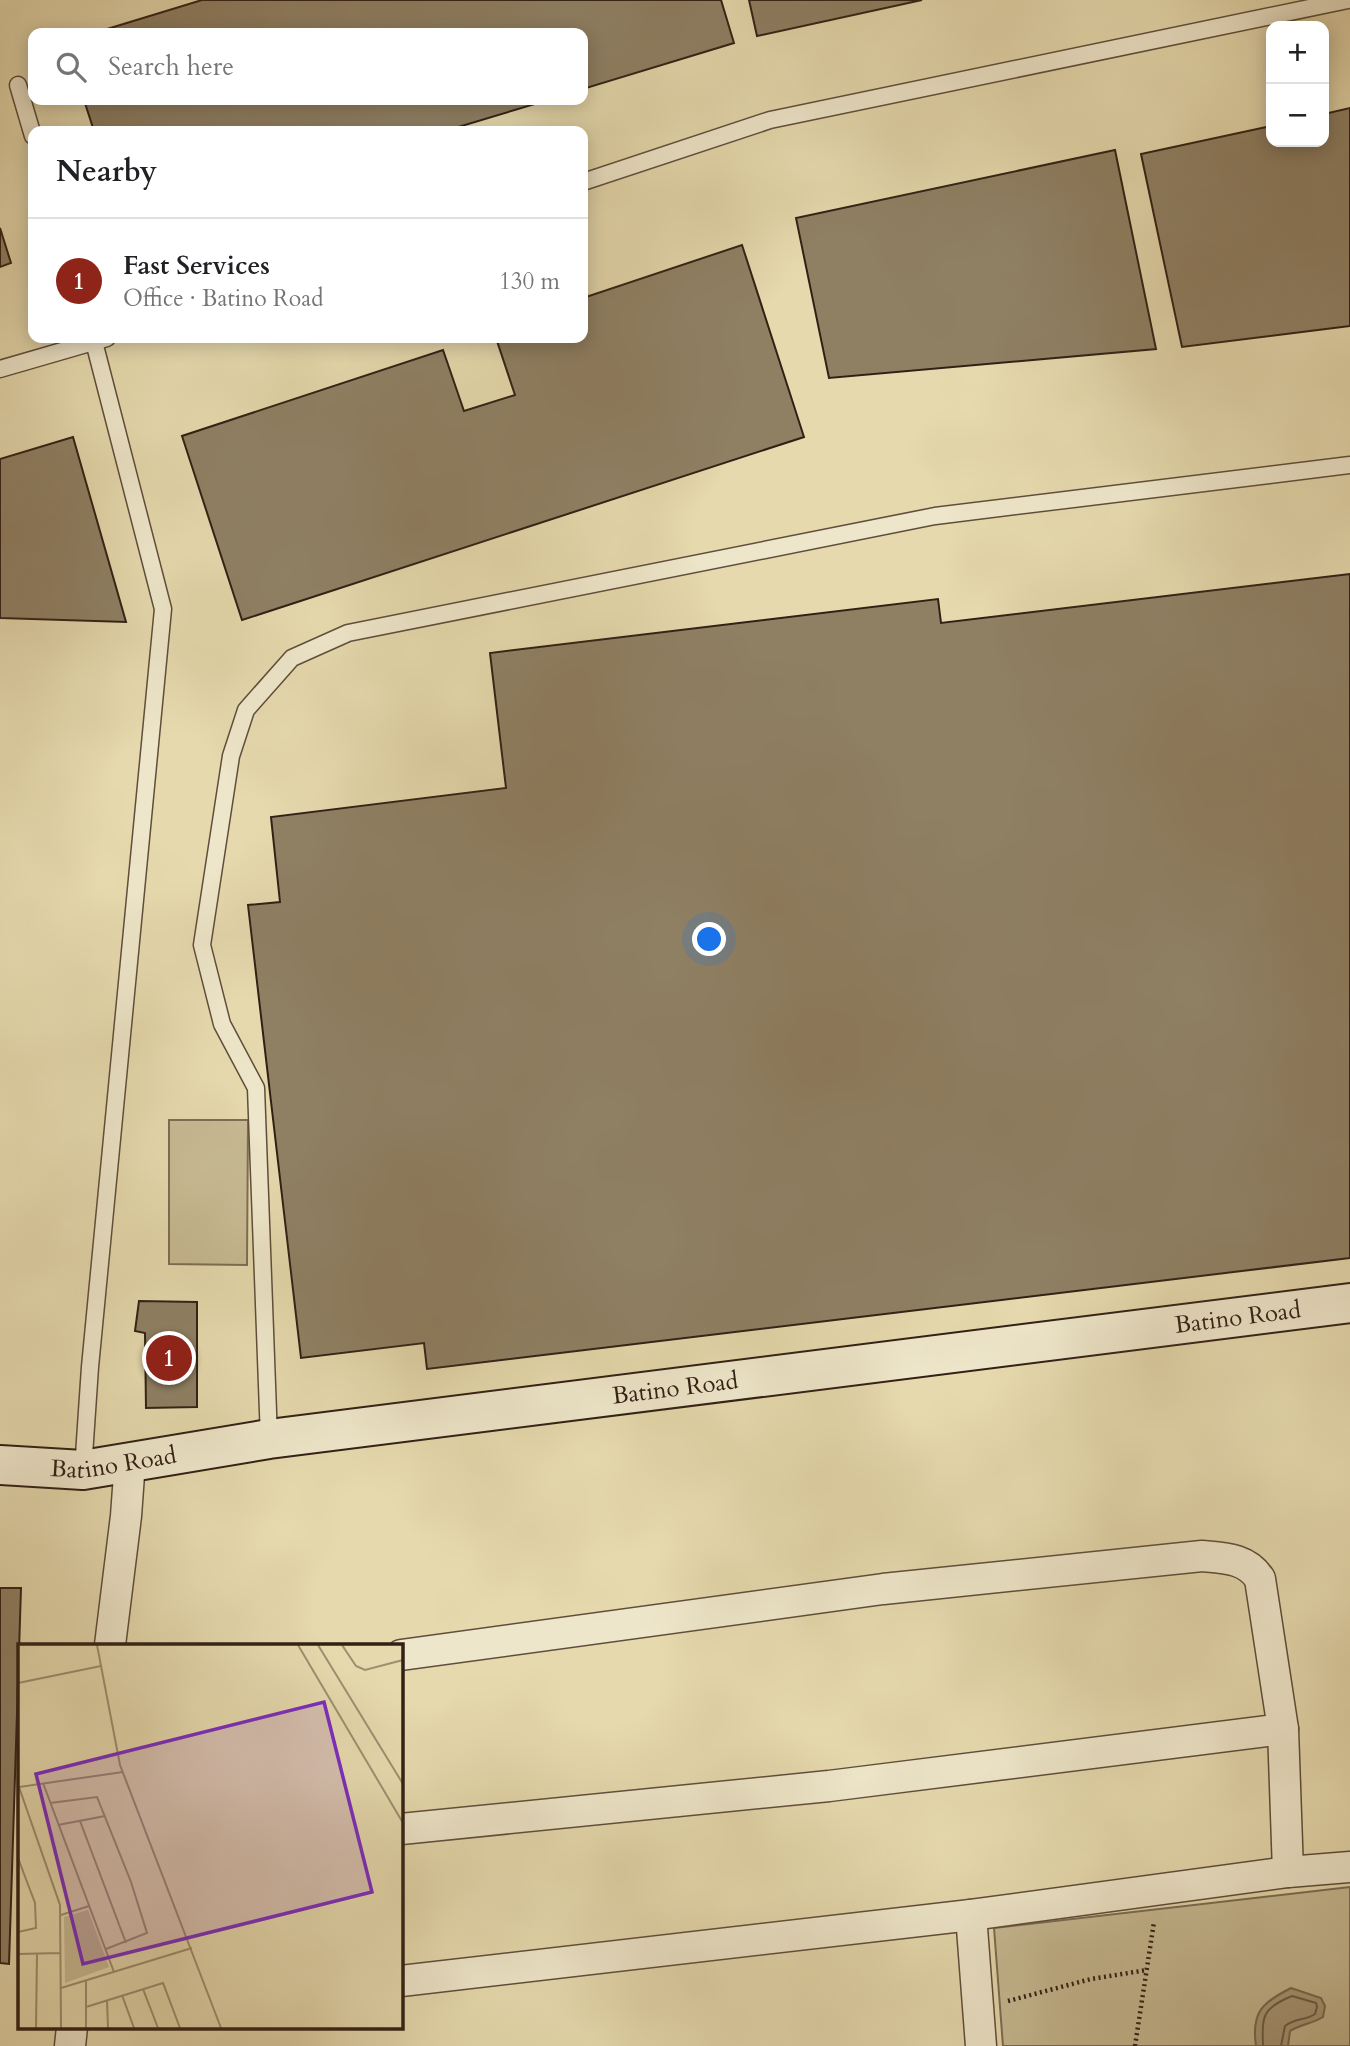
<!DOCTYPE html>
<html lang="en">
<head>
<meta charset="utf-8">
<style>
	body { margin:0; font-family:Cardo,serif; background:#f2f2f2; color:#202124 }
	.controls { position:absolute; right:21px; top:21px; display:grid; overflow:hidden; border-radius:14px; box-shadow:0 4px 18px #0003 }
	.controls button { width:63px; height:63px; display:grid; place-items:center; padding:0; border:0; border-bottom:2px solid #e0e0e0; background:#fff; color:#202124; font:35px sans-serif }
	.you { position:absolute; left:710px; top:940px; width:24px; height:24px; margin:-18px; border:5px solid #fff; border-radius:50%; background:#1a73e8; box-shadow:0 0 0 10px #1a73e833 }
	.badge { display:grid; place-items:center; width:46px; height:46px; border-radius:50%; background:#8f2418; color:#fff; font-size:23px; font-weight:700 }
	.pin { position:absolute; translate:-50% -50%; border:4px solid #fff; box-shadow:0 2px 7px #0006 }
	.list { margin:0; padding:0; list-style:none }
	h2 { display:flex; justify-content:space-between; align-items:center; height:91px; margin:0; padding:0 28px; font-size:30px }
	h2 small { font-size:23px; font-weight:400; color:#757577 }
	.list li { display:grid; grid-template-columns:46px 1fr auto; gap:21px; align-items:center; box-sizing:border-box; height:126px; padding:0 28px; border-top:2px solid #e0e0e0 }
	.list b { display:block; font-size:26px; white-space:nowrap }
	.list p { margin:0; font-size:23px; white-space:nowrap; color:#757577 }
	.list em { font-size:23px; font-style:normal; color:#757577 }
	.icon { flex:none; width:38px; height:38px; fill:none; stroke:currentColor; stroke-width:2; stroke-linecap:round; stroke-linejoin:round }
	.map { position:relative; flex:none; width:1350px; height:2046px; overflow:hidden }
	.search { position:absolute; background:#fff; box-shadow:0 4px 18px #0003; left:28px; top:28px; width:560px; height:77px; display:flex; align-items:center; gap:18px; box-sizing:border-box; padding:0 24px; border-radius:14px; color:#757577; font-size:26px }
	.panel { position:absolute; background:#fff; box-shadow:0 4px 18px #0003; left:28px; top:126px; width:560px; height:217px; border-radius:14px }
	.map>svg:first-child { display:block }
	.green { fill:#c7ba93; stroke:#7c6d54; stroke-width:2 }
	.water { fill:#a89a79; stroke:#796951; stroke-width:2 }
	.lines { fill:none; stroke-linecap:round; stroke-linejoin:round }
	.shore { stroke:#6d5d47; stroke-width:2 }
	.building { fill:#8f8064; stroke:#322015; stroke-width:2 }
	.service-casing { stroke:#5f4e3b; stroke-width:19 }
	.minor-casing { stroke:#5f4e3b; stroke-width:33 }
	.secondary-casing { stroke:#322015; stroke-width:42 }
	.path { stroke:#322015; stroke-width:4.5; stroke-dasharray:2 3.5; stroke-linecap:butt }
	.service { stroke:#eee6ca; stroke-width:16 }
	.minor { stroke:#eee6ca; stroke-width:30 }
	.secondary { stroke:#eee6ca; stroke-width:38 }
	.labels { text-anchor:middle; stroke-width:5; stroke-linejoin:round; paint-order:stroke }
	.street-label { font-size:24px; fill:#322015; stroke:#eee6ca }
	.inset-road { fill:none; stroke:#9d8f70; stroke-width:2 }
	.view { fill:#7b2cbf; fill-opacity:0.15; stroke:#7b2cbf; stroke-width:3.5 }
	.inset-edge { fill:none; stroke:#322015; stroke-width:3.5 }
</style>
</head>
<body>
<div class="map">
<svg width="1350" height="2046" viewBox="0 0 1350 2046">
	<rect width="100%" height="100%" fill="#e5d9ad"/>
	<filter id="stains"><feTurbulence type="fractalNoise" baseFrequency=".00286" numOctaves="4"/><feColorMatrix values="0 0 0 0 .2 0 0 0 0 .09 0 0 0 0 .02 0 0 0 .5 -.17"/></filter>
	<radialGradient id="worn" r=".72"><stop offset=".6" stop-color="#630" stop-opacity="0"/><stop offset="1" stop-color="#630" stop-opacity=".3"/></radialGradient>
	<g class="green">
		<path d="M 169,1120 L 248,1120 L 247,1265 L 169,1264 Z"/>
		<path d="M 1350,1887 L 1350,2046 L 1003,2046 L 994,1928 Z"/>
	</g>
	<path class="water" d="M 1291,1988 L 1321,1998 L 1325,2006 L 1323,2017 C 1312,2024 1301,2024 1290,2031 L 1288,2046 L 1256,2046 C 1251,2012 1262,2003 1291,1988 Z"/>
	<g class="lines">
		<path class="shore" d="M 1263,2046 C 1262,2016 1262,2008 1292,1996 L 1316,2003 L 1317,2007 L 1315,2014 C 1305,2021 1297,2017 1285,2026 L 1281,2046"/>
	</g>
	<g class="building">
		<path d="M 202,0 L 721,0 L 734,43 L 583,89 L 583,33 L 94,33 Z"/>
		<path d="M 749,0 L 922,0 L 757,36 Z"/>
		<path d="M 84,100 L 548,100 L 445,131 L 94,131 Z"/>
		<path d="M 1350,108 L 1350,326 L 1182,347 L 1141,154 L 1271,126 L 1271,142 L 1324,142 L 1324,114 Z"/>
		<path d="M 1115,150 L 1156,349 L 829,378 L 796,218 Z"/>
		<path d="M 0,228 L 11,263 L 0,267 Z"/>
		<path d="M 742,245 L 804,437 L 242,620 L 182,436 L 443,350 L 464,411 L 515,395 L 496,338 L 583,338 L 583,298 Z"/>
		<path d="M 73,437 L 126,622 L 0,618 L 0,459 Z"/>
		<path d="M 1350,574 L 1350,1258 L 427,1369 L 424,1343 L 301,1358 L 248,905 L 280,902 L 271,817 L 506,788 L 490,653 L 938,599 L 941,623 Z"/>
		<path d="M 139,1301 L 197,1302 L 197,1407 L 146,1408 L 145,1333 L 135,1331 Z"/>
		<path d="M 0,1588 L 21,1588 L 9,1964 L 0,1963 Z"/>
	</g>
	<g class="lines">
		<defs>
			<g id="service">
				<path d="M 18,85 L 33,136"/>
				<path d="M 583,182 L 770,120 L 1348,0"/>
				<path d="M 0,369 L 107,338"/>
				<path d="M 269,1439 L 256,1088 L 222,1024 L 202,945 L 231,756 L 246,710 L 292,658 L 348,633 L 935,516 L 1350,465"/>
				<path d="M 83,1470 L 90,1367 L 163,609 L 93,338"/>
			</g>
			<g id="minor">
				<path d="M 110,1645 L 126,1516 L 130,1461"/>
				<path d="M 401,1655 L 883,1589 L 1202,1556 C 1224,1558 1247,1558 1260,1579 L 1283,1729 L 1288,1872"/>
				<path d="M 401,1829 L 829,1786 L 1283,1729"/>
				<path d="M 971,1915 L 981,2046"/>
				<path d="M 401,1981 L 971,1915 L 1288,1872 L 1350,1867"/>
				<path d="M 70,2046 L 72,2027"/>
			</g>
			<g id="secondary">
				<path id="s1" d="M 0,1465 L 83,1470 L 269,1439 L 1350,1303"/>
			</g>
		</defs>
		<use href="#service" class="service-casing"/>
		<use href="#minor" class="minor-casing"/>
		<use href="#secondary" class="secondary-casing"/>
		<g class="path">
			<path d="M 1008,2001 L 1091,1979 L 1147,1970"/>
			<path d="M 1135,2046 L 1154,1922"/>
		</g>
		<use href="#service" class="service"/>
		<use href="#minor" class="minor"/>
		<use href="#secondary" class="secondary"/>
	</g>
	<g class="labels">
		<g class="street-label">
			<text dy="8" stroke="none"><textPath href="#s1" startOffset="1248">Batino Road</textPath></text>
			<text dy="8" stroke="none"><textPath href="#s1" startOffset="681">Batino Road</textPath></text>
			<text dy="8" stroke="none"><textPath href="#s1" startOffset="114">Batino Road</textPath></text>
		</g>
	</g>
	<g transform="translate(18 1644)">
		<rect width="385" height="385" fill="#e5d9ad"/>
		<path d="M 70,266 L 91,323 L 47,339 L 46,273 Z" fill="#c7ba93"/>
		<path class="inset-road" d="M 79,1 L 102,121 L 203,384M 280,1 L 385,179M 300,1 L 385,140M 324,1 L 338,22 L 347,26 L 385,16M 0,39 L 83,22M 25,139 L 96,328M 32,159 L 79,153 L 113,238 L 129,289 L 88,305M 62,177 L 108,299M 40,181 L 87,172M 0,214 L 17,259 L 18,284 L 0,288M 43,271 L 71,262M 0,310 L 43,309M 68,337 L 68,384M 43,344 L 174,304M 125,345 L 140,384M 104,351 L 116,384M 89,356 L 90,384M 68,363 L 145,339 L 162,384M 18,384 L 19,310M 43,384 L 42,261 L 1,143 L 105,128"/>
		<path class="view" d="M 306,58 L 354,248 L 65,320 L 18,130 Z"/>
		<rect width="385" height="385" class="inset-edge"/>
	</g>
	<rect width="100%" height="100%" filter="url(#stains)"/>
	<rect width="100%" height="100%" fill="url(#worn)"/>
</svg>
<div class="controls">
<button>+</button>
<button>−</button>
</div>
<div class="you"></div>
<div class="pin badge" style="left:169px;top:1358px">1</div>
<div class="search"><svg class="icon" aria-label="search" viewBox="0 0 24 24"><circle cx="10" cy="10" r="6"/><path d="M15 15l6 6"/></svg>Search here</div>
<section class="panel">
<h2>Nearby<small></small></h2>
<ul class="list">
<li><span class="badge">1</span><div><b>Fast Services</b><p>Office · Batino Road</p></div><em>130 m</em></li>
</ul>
</section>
</div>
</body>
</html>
